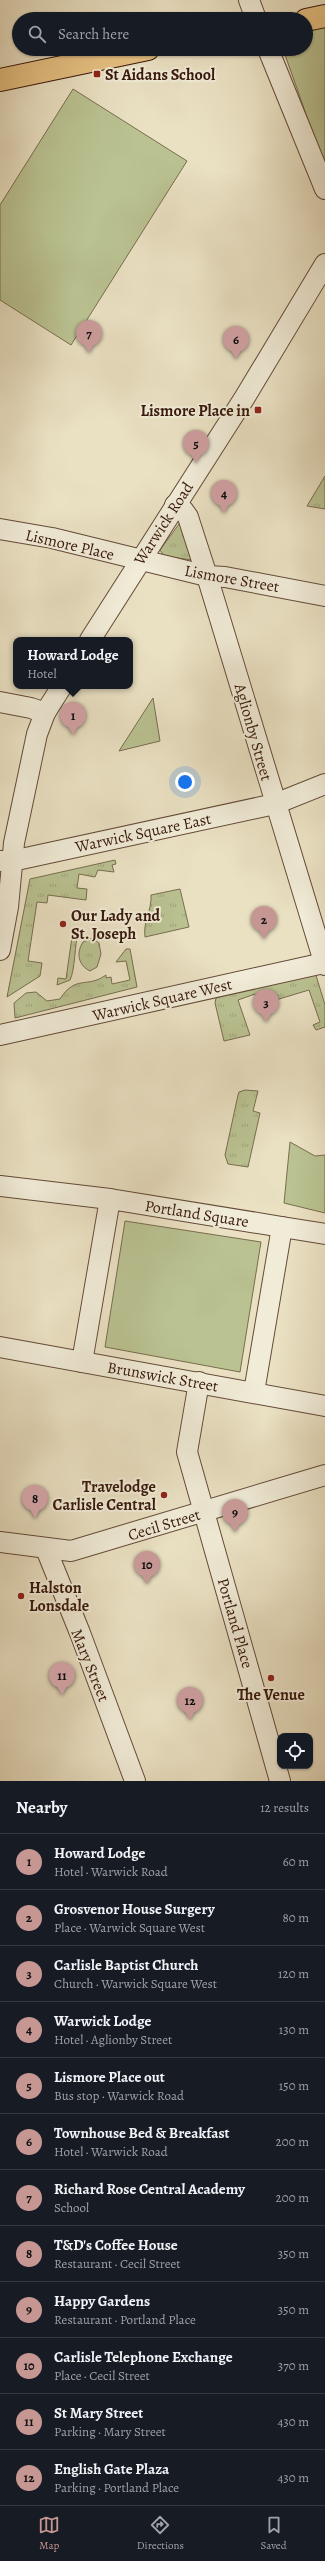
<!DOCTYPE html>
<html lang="en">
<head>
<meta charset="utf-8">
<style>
	body { margin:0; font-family:Alegreya,serif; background:#242831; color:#f1f3f6 }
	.controls { position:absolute; right:12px; bottom:12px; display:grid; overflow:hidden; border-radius:8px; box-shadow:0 1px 3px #0004 }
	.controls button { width:36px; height:36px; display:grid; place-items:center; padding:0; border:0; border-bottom:1px solid #363941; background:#171b24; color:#f1f3f6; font:20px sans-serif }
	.you { position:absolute; left:185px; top:782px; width:14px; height:14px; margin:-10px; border:3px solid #fff; border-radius:50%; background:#1a73e8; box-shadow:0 0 0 6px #1a73e833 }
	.badge { display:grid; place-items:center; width:26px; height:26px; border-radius:50%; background:#c59692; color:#111; font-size:13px; font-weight:700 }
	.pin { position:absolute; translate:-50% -33px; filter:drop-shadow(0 1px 2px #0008) }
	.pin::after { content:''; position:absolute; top:21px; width:14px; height:12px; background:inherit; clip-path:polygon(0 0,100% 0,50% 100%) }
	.popup { position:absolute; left:13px; top:637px; width:120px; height:52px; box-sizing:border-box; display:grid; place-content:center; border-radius:8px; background:#171b24; filter:drop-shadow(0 1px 3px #0005); font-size:13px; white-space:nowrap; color:#9ea1a6 }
	.popup b { font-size:15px; color:#f1f3f6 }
	.popup::after { content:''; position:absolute; left:50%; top:100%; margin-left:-8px; border:8px solid transparent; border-top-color:#171b24 }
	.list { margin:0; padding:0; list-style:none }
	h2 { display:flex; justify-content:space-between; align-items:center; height:52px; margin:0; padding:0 16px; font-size:17px }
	h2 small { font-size:13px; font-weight:400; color:#9ea1a6 }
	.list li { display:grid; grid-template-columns:26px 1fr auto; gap:12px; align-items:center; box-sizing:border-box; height:56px; padding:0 16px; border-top:1px solid #363941 }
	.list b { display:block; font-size:15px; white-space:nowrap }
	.list p { margin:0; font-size:13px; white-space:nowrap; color:#9ea1a6 }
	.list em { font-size:13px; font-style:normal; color:#9ea1a6 }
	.icon { flex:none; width:22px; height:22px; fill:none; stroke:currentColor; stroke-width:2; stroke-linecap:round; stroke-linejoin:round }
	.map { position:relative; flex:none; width:325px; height:1781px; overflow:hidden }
	.search { position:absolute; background:#171b24; box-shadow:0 1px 3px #0004; left:12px; right:12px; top:12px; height:44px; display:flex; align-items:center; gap:10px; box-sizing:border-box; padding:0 14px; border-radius:22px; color:#9ea1a6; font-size:15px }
	.sheet { height:724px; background:#171b24 }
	nav { display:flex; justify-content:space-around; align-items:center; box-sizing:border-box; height:56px; border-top:1px solid #363941; background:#171b24; font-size:11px; color:#9ea1a6 }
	nav a { display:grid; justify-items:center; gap:2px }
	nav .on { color:#c59692 }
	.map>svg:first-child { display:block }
	.grass { fill:url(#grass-tufts); stroke:#786d4e }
	.green { fill:#bac292; stroke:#786d4e }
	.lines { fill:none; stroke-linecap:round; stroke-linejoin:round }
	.minor-casing { stroke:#644a38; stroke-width:22 }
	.major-casing { stroke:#37180a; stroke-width:24 }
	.minor { stroke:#f1ecd8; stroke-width:20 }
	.major { stroke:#e5c082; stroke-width:22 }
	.poi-dot { fill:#8f2418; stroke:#f1ecd8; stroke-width:1.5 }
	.labels { text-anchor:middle; stroke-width:4; stroke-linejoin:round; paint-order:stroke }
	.poi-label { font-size:16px; font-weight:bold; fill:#37180a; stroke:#f1ecd8; text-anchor:start }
	.street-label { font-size:16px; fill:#37180a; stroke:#f1ecd8 }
</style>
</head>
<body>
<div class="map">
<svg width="325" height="1781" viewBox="0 0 325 1781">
	<defs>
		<pattern id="grass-tufts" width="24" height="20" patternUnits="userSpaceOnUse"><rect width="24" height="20" fill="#bac292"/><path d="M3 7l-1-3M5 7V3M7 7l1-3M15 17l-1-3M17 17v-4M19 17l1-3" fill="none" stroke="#a0a67d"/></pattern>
	</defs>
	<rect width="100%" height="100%" fill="#eae1c3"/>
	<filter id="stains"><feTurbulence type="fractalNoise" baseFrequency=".005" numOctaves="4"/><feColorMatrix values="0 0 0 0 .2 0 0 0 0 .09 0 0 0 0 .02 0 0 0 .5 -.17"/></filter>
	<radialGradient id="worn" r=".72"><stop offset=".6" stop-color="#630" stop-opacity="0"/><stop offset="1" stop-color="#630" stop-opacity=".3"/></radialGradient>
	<g class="grass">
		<path d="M 325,476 L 325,509 L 307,506 Z"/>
		<path d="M 182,520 L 192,560 L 164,556 L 160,550 Z"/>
		<path d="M 115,860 L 116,864 L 112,865 L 114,872 L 98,870 L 95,877 L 79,874 L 77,888 L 87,889 L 86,900 L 48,895 L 47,903 L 37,902 L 28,961 L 42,963 L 40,976 L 7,997 L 30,879 Z"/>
		<path d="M 180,889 L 189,927 L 145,937 C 143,920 152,911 151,895 Z"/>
		<path d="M 73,930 L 78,931 C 75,944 75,970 70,980 L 57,985 L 58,978 L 66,979 Z"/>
		<path d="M 92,938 L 99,943 L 101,954 L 97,967 L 90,971 C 78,965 76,953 83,942 Z"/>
		<path d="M 126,949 L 130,949 L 137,987 L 15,1018 L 14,1003 L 26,993 L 36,992 L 47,1001 L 60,999 C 76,974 87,989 106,975 L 106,978 L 111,977 L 112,984 L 130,980 L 126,961 L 116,962 Z"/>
		<path d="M 310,969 L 315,972 L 325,1005 L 325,1027 L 316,1030 L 313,1025 L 320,1022 L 309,990 L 259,1005 L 255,994 L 238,1000 L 250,1035 L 224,1041 L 215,1003 L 216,998 Z"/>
		<path d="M 245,1090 L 258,1091 L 253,1111 L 260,1113 L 248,1167 L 228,1164 L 225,1155 L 238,1095 L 239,1092 Z"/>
	</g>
	<g class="green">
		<path d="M 325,22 L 325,168 L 283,49 L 306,49 L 306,25 Z"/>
		<path d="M 73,89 L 187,161 L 71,345 L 0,300 L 0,205 Z"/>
		<path d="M 153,698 L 160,741 L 119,751 Z"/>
		<path d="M 290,1142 L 315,1156 L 325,1155 L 325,1213 L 284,1203 Z"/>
		<path d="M 125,1221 L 261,1242 L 240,1372 L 105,1347 Z"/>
	</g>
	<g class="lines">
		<defs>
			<g id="minor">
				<path d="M 249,0 L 256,19"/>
				<path d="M 268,49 L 325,189"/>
				<path d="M 175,505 L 183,510 L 188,517 L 207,576 L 325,965"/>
				<path d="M 0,529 L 52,538 L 207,576 L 225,577 L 325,596"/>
				<path d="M 90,640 L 245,397 L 325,264"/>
				<path d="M 0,702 L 31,708 L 45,713"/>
				<path d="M 0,861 L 12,861 L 275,804 L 325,784"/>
				<path d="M 0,950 L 8,907 L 14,843 L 37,734 L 45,713 L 62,686"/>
				<path d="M 0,1035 L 324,963"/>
				<path d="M 0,1186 L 110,1199"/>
				<path d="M 282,1227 L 325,1234"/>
				<path d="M 0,1347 L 325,1406"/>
				<path d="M 82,1362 L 110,1199 L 282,1227 L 254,1392"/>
				<path d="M 199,1382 L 187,1452 L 280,1781"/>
				<path d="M 0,1542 L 71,1551 L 325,1475"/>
				<path d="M 46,1549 L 80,1633 L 135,1781"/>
			</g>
			<g id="major">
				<path d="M 306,20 L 325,16"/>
				<path d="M 0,80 L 148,49"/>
			</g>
		</defs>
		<use href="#minor" class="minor-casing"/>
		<use href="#major" class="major-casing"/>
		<use href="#minor" class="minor"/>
		<use href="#major" class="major"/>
	</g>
	<g class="poi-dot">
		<rect x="93" y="70" width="8" height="8" rx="2"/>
		<rect x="254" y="406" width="8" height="8" rx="2"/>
		<circle cx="63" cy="924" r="4"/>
		<circle cx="164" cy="1495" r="4"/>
		<circle cx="21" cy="1596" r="4"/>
		<circle cx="271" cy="1678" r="4"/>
	</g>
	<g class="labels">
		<g class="poi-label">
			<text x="105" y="80">St Aidans School</text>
			<text x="250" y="416" text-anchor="end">Lismore Place in</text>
			<text x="71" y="921">Our Lady and<tspan x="71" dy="18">St. Joseph</tspan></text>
			<text x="156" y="1492" text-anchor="end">Travelodge<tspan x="156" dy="18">Carlisle Central</tspan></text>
			<text x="29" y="1593">Halston<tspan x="29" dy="18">Lonsdale</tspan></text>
			<text x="271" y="1700" text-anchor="middle">The Venue</text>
		</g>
		<g class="street-label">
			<text transform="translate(163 523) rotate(-57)" y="6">Warwick Road</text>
			<text transform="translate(70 544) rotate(13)" y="6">Lismore Place</text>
			<text transform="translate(232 578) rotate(10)" y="6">Lismore Street</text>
			<text transform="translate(254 732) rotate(74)" y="6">Aglionby Street</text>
			<text transform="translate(143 832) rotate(-12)" y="6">Warwick Square East</text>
			<text transform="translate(162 999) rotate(-13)" y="6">Warwick Square West</text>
			<text transform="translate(197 1213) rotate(9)" y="6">Portland Square</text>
			<text transform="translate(163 1376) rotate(10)" y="6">Brunswick Street</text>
			<text transform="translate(164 1524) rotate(-17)" y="6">Cecil Street</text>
			<text transform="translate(236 1623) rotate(74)" y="6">Portland Place</text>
			<text transform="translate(91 1665) rotate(68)" y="6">Mary Street</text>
		</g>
	</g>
	<rect width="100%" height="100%" filter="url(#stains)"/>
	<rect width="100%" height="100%" fill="url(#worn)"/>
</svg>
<div class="controls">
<button><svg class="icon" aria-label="locate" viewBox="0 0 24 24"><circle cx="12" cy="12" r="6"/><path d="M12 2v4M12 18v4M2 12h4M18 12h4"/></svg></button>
</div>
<div class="you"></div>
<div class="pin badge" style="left:73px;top:735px">1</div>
<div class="popup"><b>Howard Lodge</b>Hotel</div>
<div class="pin badge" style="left:264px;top:939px">2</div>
<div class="pin badge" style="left:266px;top:1022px">3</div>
<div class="pin badge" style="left:224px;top:513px">4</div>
<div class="pin badge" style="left:196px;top:463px">5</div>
<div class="pin badge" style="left:236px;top:359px">6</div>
<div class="pin badge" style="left:89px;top:353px">7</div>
<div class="pin badge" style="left:35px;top:1518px">8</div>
<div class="pin badge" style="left:235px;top:1532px">9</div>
<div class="pin badge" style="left:147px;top:1584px">10</div>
<div class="pin badge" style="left:62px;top:1695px">11</div>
<div class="pin badge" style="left:190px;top:1720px">12</div>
<div class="search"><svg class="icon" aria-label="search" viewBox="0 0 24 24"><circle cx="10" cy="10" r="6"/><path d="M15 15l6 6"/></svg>Search here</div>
</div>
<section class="sheet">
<h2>Nearby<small>12 results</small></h2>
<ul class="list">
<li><span class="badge">1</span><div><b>Howard Lodge</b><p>Hotel · Warwick Road</p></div><em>60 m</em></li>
<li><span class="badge">2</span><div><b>Grosvenor House Surgery</b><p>Place · Warwick Square West</p></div><em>80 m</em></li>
<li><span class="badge">3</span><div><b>Carlisle Baptist Church</b><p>Church · Warwick Square West</p></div><em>120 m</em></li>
<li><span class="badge">4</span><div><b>Warwick Lodge</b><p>Hotel · Aglionby Street</p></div><em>130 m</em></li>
<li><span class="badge">5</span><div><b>Lismore Place out</b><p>Bus stop · Warwick Road</p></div><em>150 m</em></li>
<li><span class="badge">6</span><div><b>Townhouse Bed &amp; Breakfast</b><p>Hotel · Warwick Road</p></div><em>200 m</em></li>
<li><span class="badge">7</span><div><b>Richard Rose Central Academy</b><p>School</p></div><em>200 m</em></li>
<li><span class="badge">8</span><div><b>T&amp;D's Coffee House</b><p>Restaurant · Cecil Street</p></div><em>350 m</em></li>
<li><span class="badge">9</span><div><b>Happy Gardens</b><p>Restaurant · Portland Place</p></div><em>350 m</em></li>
<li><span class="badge">10</span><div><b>Carlisle Telephone Exchange</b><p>Place · Cecil Street</p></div><em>370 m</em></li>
<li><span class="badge">11</span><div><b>St Mary Street</b><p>Parking · Mary Street</p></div><em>430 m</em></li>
<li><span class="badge">12</span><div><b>English Gate Plaza</b><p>Parking · Portland Place</p></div><em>430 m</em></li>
</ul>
</section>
<nav>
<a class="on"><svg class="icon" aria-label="map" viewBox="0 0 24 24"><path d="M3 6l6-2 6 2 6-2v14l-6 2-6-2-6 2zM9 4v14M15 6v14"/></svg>Map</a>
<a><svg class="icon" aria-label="directions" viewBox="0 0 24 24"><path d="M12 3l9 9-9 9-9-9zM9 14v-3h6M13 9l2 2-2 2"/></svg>Directions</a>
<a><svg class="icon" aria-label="saved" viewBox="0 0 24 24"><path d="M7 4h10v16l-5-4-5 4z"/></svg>Saved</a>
</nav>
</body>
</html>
